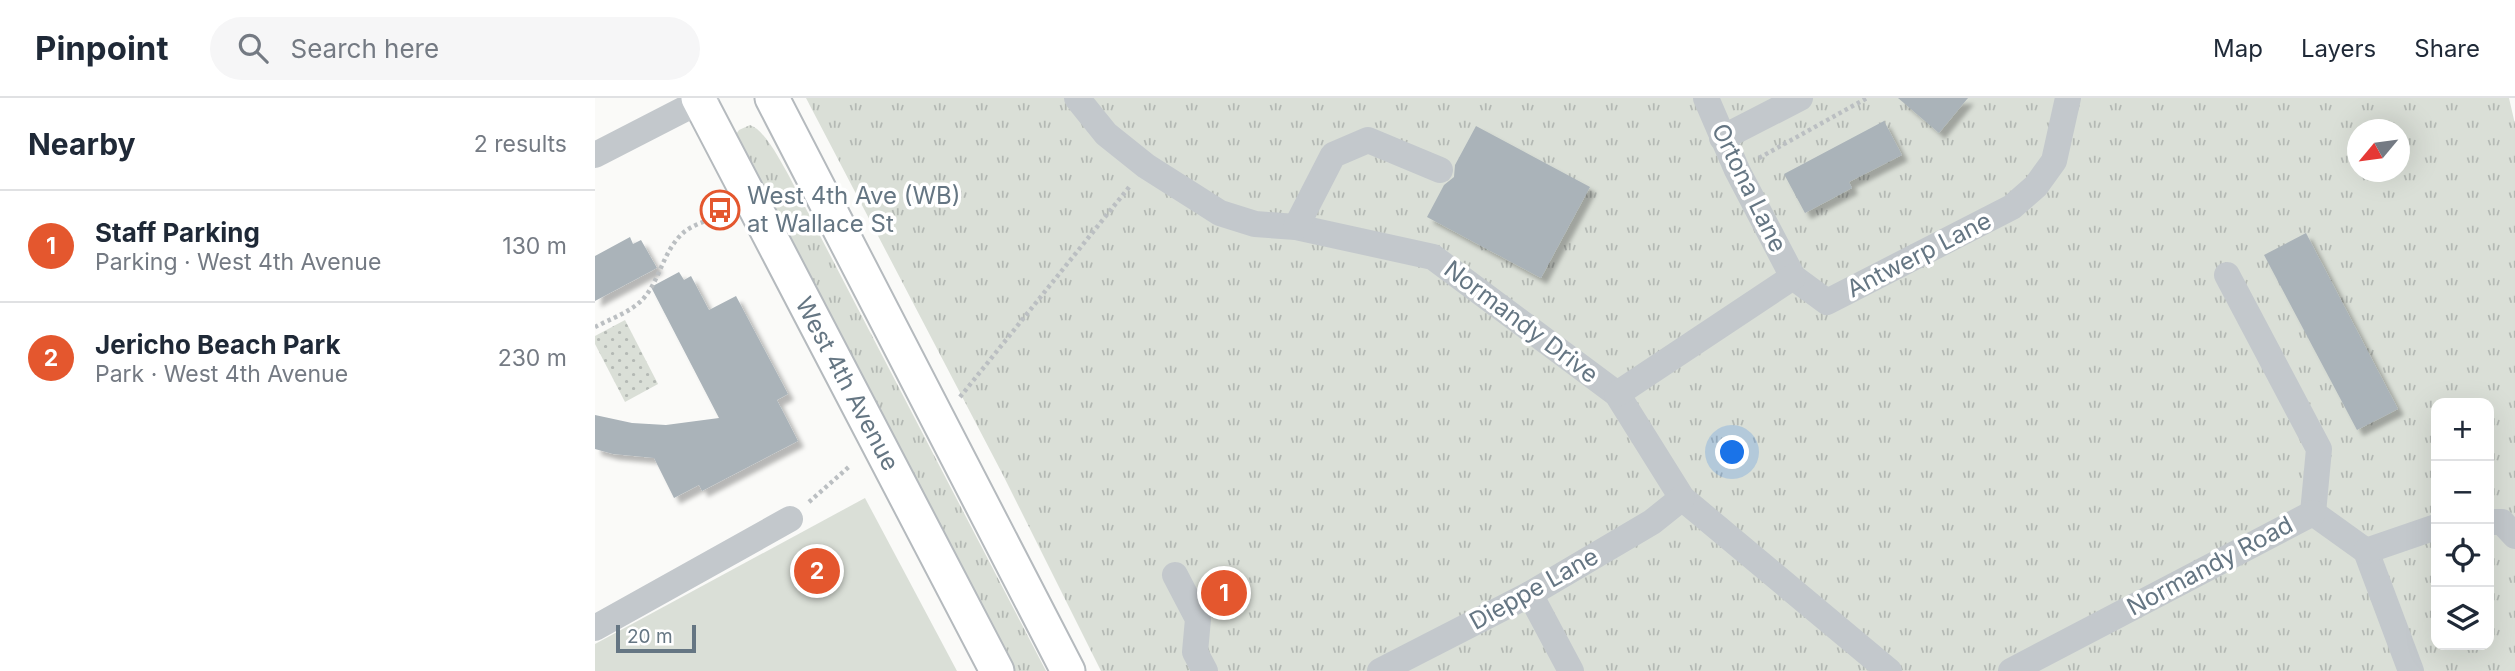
<!DOCTYPE html>
<html lang="en">
<head>
<meta charset="utf-8">
<style>
	body { margin:0; font-family:Inter,sans-serif; background:#f6f6f7; color:#1f2937 }
	.controls { position:absolute; right:21px; bottom:21px; display:grid; overflow:hidden; border-radius:14px; box-shadow:0 7px 28px #0002 }
	.controls button { width:63px; height:63px; display:grid; place-items:center; padding:0; border:0; border-bottom:2px solid #e0e1e3; background:#fff; color:#1f2937; font:35px sans-serif }
	.compass { position:absolute; left:1752px; top:21px; width:63px; height:63px; border-radius:50%; background:#fff; box-shadow:0 7px 28px #0002; rotate:241deg }
	.scale { position:absolute; left:21px; bottom:18px; width:80px; box-sizing:border-box; padding-left:7px; border:4px solid #657683; border-top:0; font-size:19px; line-height:24px; white-space:nowrap; color:#657683; -webkit-text-stroke:5px #fff; paint-order:stroke }
	.you { position:absolute; left:1138px; top:355px; width:24px; height:24px; margin:-18px; border:5px solid #fff; border-radius:50%; background:#1a73e8; box-shadow:0 0 0 10px #1a73e833 }
	.badge { display:grid; place-items:center; width:46px; height:46px; border-radius:50%; background:#e4572e; color:#fff; font-size:23px; font-weight:700 }
	.pin { position:absolute; translate:-50% -50%; border:4px solid #fff; box-shadow:0 2px 7px #0006 }
	.list { margin:0; padding:0; list-style:none }
	h2 { display:flex; justify-content:space-between; align-items:center; height:91px; margin:0; padding:0 28px; font-size:30px }
	h2 small { font-size:23px; font-weight:400; color:#747a83 }
	.list li { display:grid; grid-template-columns:46px 1fr auto; gap:21px; align-items:center; box-sizing:border-box; height:112px; padding:0 28px; border-top:2px solid #e0e1e3 }
	.list b { display:block; font-size:26px; white-space:nowrap }
	.list p { margin:0; font-size:23px; white-space:nowrap; color:#747a83 }
	.list em { font-size:23px; font-style:normal; color:#747a83 }
	.icon { flex:none; width:38px; height:38px; fill:none; stroke:currentColor; stroke-width:2; stroke-linecap:round; stroke-linejoin:round }
	.map { position:relative; flex:none; width:1920px; height:573px; overflow:hidden }
	header { display:flex; align-items:center; gap:42px; box-sizing:border-box; height:98px; padding:0 35px; background:#fff; border-bottom:2px solid #e0e1e3 }
	header strong { font-size:33px }
	nav { display:flex; gap:38px; margin-inline-start:auto; font-size:24px }
	.search { width:490px; height:63px; background:#f6f6f7; display:flex; align-items:center; gap:18px; box-sizing:border-box; padding:0 24px; border-radius:38px; color:#747a83; font-size:26px }
	main { display:flex }
	aside { flex:1; background:#fff }
	.map>svg:first-child { display:block }
	.grass { fill:url(#grass-tufts); fill-rule:evenodd }
	.park { fill:#dadfd7 }
	.garden { fill:url(#garden-dots) }
	.building { fill:#aab3b9; filter:url(#shadow) }
	.lines { fill:none; stroke-linecap:round; stroke-linejoin:round }
	.major-casing { stroke:#b5babe; stroke-width:37 }
	.path { stroke:#bbbfc2; stroke-width:4.5; stroke-dasharray:3.5 3.5; stroke-linecap:butt }
	.minor { stroke:#c3c8cc; stroke-width:26 }
	.major { stroke:#fff; stroke-width:33 }
	.labels { text-anchor:middle; stroke-width:7; stroke-linejoin:round; paint-order:stroke }
	.street-label { font-size:24px; fill:#657683; stroke:#fff }
	.poi-label { font-size:24px; fill:#657683; stroke:#fff; text-anchor:start }
</style>
</head>
<body>
<header>
<strong>Pinpoint</strong>
<div class="search"><svg class="icon" aria-label="search" viewBox="0 0 24 24"><circle cx="10" cy="10" r="6"/><path d="M15 15l6 6"/></svg>Search here</div>
<nav><a>Map</a><a>Layers</a><a>Share</a></nav>
</header>
<main>
<aside>
<h2>Nearby<small>2 results</small></h2>
<ul class="list">
<li><span class="badge">1</span><div><b>Staff Parking</b><p>Parking · West 4th Avenue</p></div><em>130 m</em></li>
<li><span class="badge">2</span><div><b>Jericho Beach Park</b><p>Park · West 4th Avenue</p></div><em>230 m</em></li>
</ul>
</aside>
<div class="map">
<svg width="1920" height="573" viewBox="0 0 1920 573">
	<defs>
		<pattern id="grass-tufts" width="24" height="20" patternUnits="userSpaceOnUse" patternTransform="scale(1.75)"><rect width="24" height="20" fill="#dadfd7"/><path d="M3 7l-1-3M5 7V3M7 7l1-3M15 17l-1-3M17 17v-4M19 17l1-3" fill="none" stroke="#b4b9b4"/></pattern>
		<pattern id="garden-dots" width="8" height="8" patternUnits="userSpaceOnUse" patternTransform="scale(1.75)"><rect width="8" height="8" fill="#dadfd7"/><path d="M2 2h.1M6 6h.1" fill="none" stroke="#b4b9b4" stroke-width="1.8" stroke-linecap="round"/></pattern>
		<filter id="shadow"><feDropShadow dx="6" dy="6" stdDeviation="2" flood-color="#0004"/></filter>
	</defs>
	<rect width="100%" height="100%" fill="#fafaf8"/>
	<g class="grass">
		<path d="M 211,0 L 1914,0 L 1920,26 L 1920,573 L 506,573 L 408,377 ZM 1762,32 L 1804,32 L 1804,74 L 1762,74 ZM 1841,305 L 1894,305 L 1894,547 L 1841,547 Z"/>
		<path d="M 155,27 C 170,32 186,64 194,78 L 451,573 L 415,573 L 139,39 L 144,32 Z"/>
	</g>
	<path class="park" d="M 270,400 L 362,573 L 0,573 L 0,546 Z"/>
	<path class="garden" d="M 30,222 L 63,286 L 30,304 L 0,246 L 0,238 Z"/>
	<g class="building">
		<path d="M 1303,0 L 1373,0 L 1344,35 Z"/>
		<path d="M 1289,23 L 1307,57 L 1254,84 L 1257,90 L 1210,115 L 1189,76 Z"/>
		<path d="M 881,28 L 995,89 L 946,180 L 832,119 L 849,87 L 859,79 L 860,67 Z"/>
		<path d="M 1711,135 L 1803,311 L 1762,332 L 1669,157 Z"/>
		<path d="M 35,139 L 38,146 L 46,142 L 62,170 L 0,203 L 0,158 Z"/>
		<path d="M 84,174 L 89,182 L 96,178 L 114,212 L 141,198 L 193,296 L 182,302 L 203,343 L 107,393 L 104,387 L 79,400 L 59,360 L 18,356 L 0,351 L 0,317 L 37,325 L 71,327 L 124,320 L 56,189 Z"/>
	</g>
	<g class="lines">
		<defs>
			<g id="major">
				<path d="M 103,0 L 402,573"/>
				<path d="M 177,0 L 473,573"/>
			</g>
		</defs>
		<use href="#major" class="major-casing"/>
		<g class="path">
			<path d="M 1164,60 L 1272,0"/>
			<path d="M 0,229 C 15,221 36,214 48,201 C 65,182 68,153 88,135 C 98,126 115,122 127,116"/>
			<path d="M 365,299 L 535,88"/>
			<path d="M 214,404 L 256,367"/>
		</g>
		<g class="minor">
			<path d="M 482,0 L 511,36 L 551,68 L 625,115 L 660,126 L 701,129 L 838,159 L 1022,296 L 1087,400 L 1294,573"/>
			<path d="M 1111,0 L 1142,72 L 1198,179 L 1232,204 L 1417,109 L 1441,88 L 1459,63 L 1473,0"/>
			<path d="M 1127,40 L 1205,0"/>
			<path d="M 0,57 L 111,0"/>
			<path d="M 701,129 L 738,57 L 773,42 L 845,72"/>
			<path d="M 1632,177 L 1724,351 L 1718,415"/>
			<path d="M 1022,296 L 1198,179"/>
			<path d="M 1718,415 L 1771,453 L 1816,573"/>
			<path d="M 1894,424 L 1907,424 L 1920,438"/>
			<path d="M 1771,453 L 1841,429"/>
			<path d="M 580,477 L 603,521 L 600,554 L 610,573"/>
			<path d="M 935,496 L 976,573"/>
			<path d="M 0,530 L 195,421"/>
			<path d="M 785,573 L 935,496 L 1057,424 L 1087,400"/>
			<path d="M 1416,573 L 1718,415"/>
		</g>
		<use href="#major" class="major"/>
	</g>
	<defs>
		<symbol id="bus-ring" viewBox="-11 -11 22 22"><circle r="9.5" fill="#fff" stroke="#e4572e" stroke-width="1.5"/><path d="M-5-6H5V4H4V6H2V4H-2V6H-4V4H-5ZM-3.5-4V0h7V-4ZM-3.5 1.2v1.5H-2V1.2ZM2 1.2v1.5H3.5V1.2Z" fill="#e4572e"/></symbol>
	</defs>
	<g fill-rule="evenodd">
		<use href="#bus-ring" x="103" y="90" width="44" height="44"/>
	</g>
	<g class="labels">
		<g class="street-label">
			<text transform="translate(1154 90) rotate(64)" y="8">Ortona Lane</text>
			<text transform="translate(1324 157) rotate(-27)" y="8">Antwerp Lane</text>
			<text transform="translate(926 224) rotate(37)" y="8">Normandy Drive</text>
			<text transform="translate(252 286) rotate(62)" y="8">West 4th Avenue</text>
			<text transform="translate(1615 468) rotate(-28)" y="8">Normandy Road</text>
			<text transform="translate(939 491) rotate(-29)" y="8">Dieppe Lane</text>
		</g>
		<g class="poi-label">
			<text x="152" y="106">West 4th Ave (WB)<tspan x="152" dy="28">at Wallace St</tspan></text>
		</g>
	</g>
</svg>
<div class="controls">
<button>+</button>
<button>−</button>
<button><svg class="icon" aria-label="locate" viewBox="0 0 24 24"><circle cx="12" cy="12" r="6"/><path d="M12 2v4M12 18v4M2 12h4M18 12h4"/></svg></button>
<button><svg class="icon" aria-label="layers" viewBox="0 0 24 24"><path d="M12 4l9 5-9 5-9-5zM3 14l9 5 9-5"/></svg></button>
</div>
<svg class="compass" viewBox="-18 -18 36 36"><path d="M0-13l5 13h-10z" fill="#e53935"/><path d="M0 13l5-13h-10z" fill="#747a83"/></svg>
<div class="scale">20 m</div>
<div class="you"></div>
<div class="pin badge" style="left:629px;top:495px">1</div>
<div class="pin badge" style="left:222px;top:473px">2</div>
</div>
</main>
</body>
</html>
